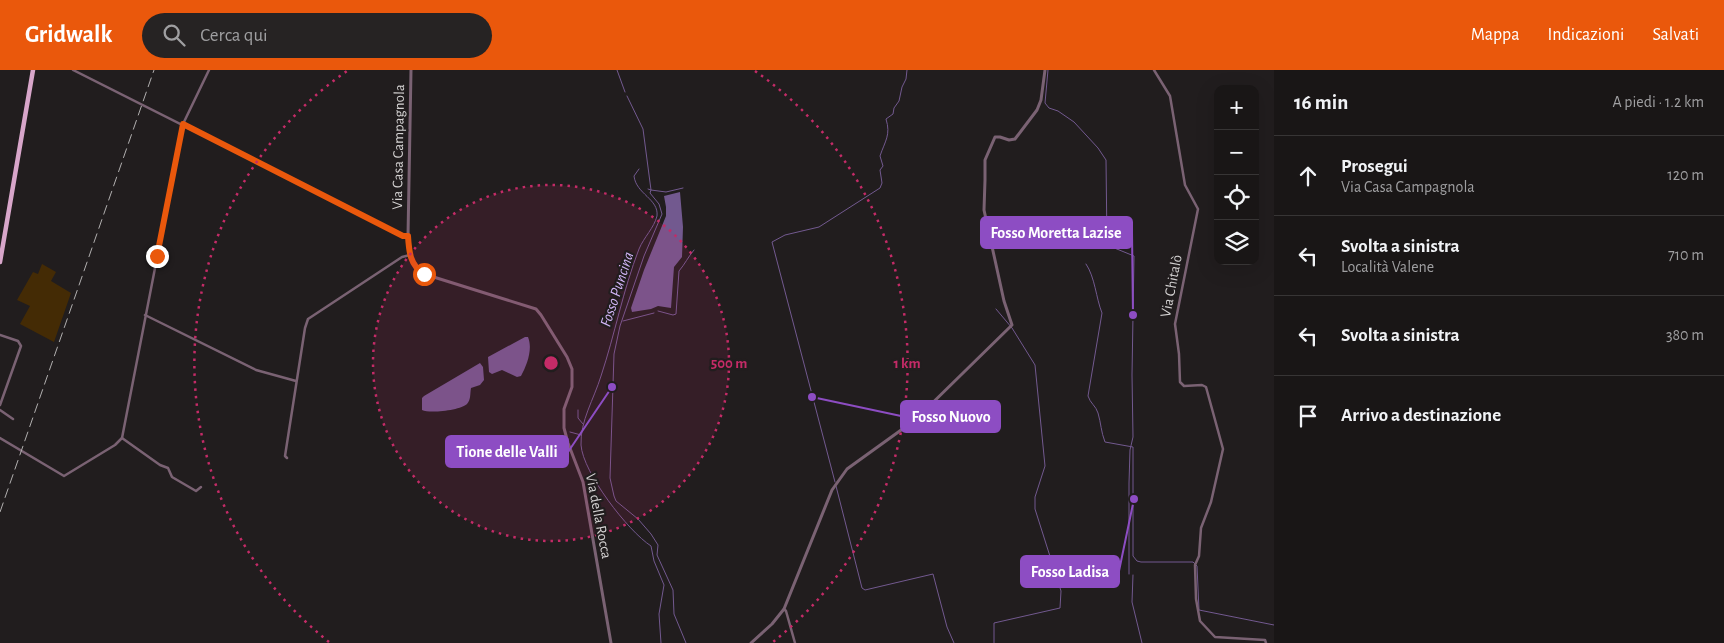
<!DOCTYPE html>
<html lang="it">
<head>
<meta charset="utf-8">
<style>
	body { margin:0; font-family:"Alegreya Sans",sans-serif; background:#262323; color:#f1f3f6 }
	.controls { position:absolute; right:15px; top:15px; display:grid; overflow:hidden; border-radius:10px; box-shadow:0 5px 20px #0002 }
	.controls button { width:45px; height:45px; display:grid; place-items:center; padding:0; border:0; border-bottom:1px solid #373535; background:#191616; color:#f1f3f6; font:25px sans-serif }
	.stop { position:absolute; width:15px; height:15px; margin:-11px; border:4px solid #ea580c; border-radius:50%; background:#fff }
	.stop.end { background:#ea580c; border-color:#fff; box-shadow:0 1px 5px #0008 }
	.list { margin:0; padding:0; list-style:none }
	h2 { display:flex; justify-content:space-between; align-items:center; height:65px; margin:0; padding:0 20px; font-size:21px }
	h2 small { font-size:16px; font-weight:400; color:#9f9fa1 }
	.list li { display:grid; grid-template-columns:32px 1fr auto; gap:15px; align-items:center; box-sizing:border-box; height:80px; padding:0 20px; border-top:1px solid #373535 }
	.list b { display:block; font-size:19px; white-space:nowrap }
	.list p { margin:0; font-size:16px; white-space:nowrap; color:#9f9fa1 }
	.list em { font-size:16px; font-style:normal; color:#9f9fa1 }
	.icon { flex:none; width:28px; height:28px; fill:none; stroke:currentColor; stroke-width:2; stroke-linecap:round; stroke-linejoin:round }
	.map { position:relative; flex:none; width:1274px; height:573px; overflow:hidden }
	header { display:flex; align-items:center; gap:30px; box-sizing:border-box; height:70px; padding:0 25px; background:#ea580c; color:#fff }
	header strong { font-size:24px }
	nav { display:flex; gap:28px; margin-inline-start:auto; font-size:18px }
	.search { width:350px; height:45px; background:#262323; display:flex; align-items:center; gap:12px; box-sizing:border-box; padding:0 18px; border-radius:28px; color:#9f9fa1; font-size:19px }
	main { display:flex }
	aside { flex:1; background:#191616 }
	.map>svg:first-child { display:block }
	.green { fill:#442b05 }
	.water { fill:#72598f }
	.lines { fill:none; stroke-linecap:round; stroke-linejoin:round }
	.stream { stroke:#72598f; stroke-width:1 }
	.minor { stroke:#7a6273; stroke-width:2.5 }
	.tertiary { stroke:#7a6273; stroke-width:3 }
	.primary { stroke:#d8a6ca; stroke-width:4.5 }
	.rail { stroke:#b1afaf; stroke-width:1; stroke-dasharray:10 5; stroke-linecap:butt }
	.route { stroke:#ea580c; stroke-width:6 }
	.ring { fill:none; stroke:#c42b67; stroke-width:2.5; stroke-dasharray:2.5 5 }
	.labels { text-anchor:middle; stroke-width:4.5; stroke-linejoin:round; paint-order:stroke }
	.street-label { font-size:15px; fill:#d4d2d2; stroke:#211d1e }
	.water-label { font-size:16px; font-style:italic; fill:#d1b5f6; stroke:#211d1e }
	.centre { fill:#c42b67; stroke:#211d1e; stroke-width:2.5 }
	.ring-label { font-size:15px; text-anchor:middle; font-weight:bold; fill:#c42b67; stroke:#211d1e; stroke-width:4.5; stroke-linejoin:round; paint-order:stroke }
	.leader { fill:none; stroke:#8d4dc3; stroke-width:2 }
	.callout-dot { fill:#8d4dc3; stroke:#211d1e; stroke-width:2 }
	.callout { fill:#8d4dc3; stroke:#8d4dc3; stroke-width:2 }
	.callout-label { font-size:16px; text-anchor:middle; font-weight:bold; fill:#fff }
</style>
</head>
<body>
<header>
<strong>Gridwalk</strong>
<div class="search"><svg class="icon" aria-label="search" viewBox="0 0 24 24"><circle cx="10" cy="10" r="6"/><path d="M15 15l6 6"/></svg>Cerca qui</div>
<nav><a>Mappa</a><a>Indicazioni</a><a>Salvati</a></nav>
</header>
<main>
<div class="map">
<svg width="1274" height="573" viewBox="0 0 1274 573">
	<rect width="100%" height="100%" fill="#211d1e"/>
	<path class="green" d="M 42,194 L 56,202 L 51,211 L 71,223 L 54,272 L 20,254 L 30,236 L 17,230 L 33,202 L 38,204 Z"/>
	<g class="water">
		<path d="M 680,122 L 683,157 L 682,187 L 674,197 L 671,238 L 658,236 L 651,239 L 632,242 L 631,238 L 644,200 L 666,146 L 666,137 L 664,126 Z"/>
		<path d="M 525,267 L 528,267 C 533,279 527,295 521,306 L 517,307 L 502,300 L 492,304 L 489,302 L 488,287 Z"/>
		<path d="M 480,293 L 483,297 L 484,310 L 480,315 L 471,318 C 470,323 471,330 467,334 C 461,340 430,344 422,340 L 422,328 L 424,326 Z"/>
	</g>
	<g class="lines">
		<g class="stream">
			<path d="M 617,0 L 625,22"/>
			<path d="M 1048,0 L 1045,33 L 1049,38 L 1058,41 L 1074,52 L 1098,78 L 1106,90 L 1107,175 L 1134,186 L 1132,305 L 1133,367 L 1130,380 L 1129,413 L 1129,504"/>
			<path d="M 627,26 L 643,59 L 651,120 L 666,122 L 683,118"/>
			<path d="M 639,99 L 634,106 C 636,124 659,129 657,146 C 654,158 644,167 639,179 C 623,220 615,264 601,306 C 594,329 580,351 581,375 C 583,403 628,461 651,476 L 654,491 L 664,515 L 659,544 L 661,573"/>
			<path d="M 648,119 L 651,120 L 650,123 L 659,134 L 662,144 L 644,186 L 620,256 L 614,284 L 610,408 L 614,426 L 616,431 L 638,449 L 651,464 L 658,475 L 657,485 L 673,520 L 674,544 L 686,573"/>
			<path d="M 1086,194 C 1095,207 1096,228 1102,243 L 1088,326 C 1090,333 1096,336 1098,343 C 1101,353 1101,362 1105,372 L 1133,377 L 1133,486 L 1137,491 L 1141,492 L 1193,492 L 1197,496 L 1199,540 L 1274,555"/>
			<path d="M 658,241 L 673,245 L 676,244 L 679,201 C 685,194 688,187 694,180"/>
			<path d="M 623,251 L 654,243"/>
			<path d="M 578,340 L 578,348 L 583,354"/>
			<path d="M 570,362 L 581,365"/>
			<path d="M 835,412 L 772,172 L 785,165 L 819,157 L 880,118 L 882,113 L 880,100 L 883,96 L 880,86 C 885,71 891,65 886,49 L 893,44 L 894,38 L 899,31 L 902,17 L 906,9 L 907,0"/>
			<path d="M 836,416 L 862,518 L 865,520 L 933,504 L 947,557 L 954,573"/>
			<path d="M 1133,505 L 1132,532 L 1142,573"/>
			<path d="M 994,573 L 994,553 L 1060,538 L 1061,521 L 1035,439 L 1035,427 L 1045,396 L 1035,295 L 1012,258 L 996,239"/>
		</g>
		<g class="minor">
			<path d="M 73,0 L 403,166 L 408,166"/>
			<path d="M 1154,0 L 1170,26 L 1185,115 L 1198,139 L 1175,254 L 1179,284 L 1180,312 L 1184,316 L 1202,315 L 1206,317 L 1223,379 L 1211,432 L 1201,458 L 1199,486 L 1195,495 L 1196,529 L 1200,551 L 1215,567 L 1265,570 L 1266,573"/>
			<path d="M 145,245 L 256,300 L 296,311"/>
			<path d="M 0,265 L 18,271 L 21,276 L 0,335"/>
			<path d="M 0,340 L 13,349"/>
			<path d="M 0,368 L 64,406 L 115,375 L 122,368 L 183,54 L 209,0"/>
			<path d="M 122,368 L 160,395 L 168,398 L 172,407 L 196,421 L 201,417"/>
			<path d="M 287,388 L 285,386 L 305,258 L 308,249 L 402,187 L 410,185"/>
			<path d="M 784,539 L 786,541 L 795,573"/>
		</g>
		<g class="tertiary">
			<path d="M 411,0 L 408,166 C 409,182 410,195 424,204 L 536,239 L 541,245 L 567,287 L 572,299 L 572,317 L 564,339 L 564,358 L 568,373 L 583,412 L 611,573"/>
			<path d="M 751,573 L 772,554 L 784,539 L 832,420 L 847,399 L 915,350 L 1012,255 L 1004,231 L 984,140 L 985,110 L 985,90 L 995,67 L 1000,67 L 1009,70 L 1015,69 L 1037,40 L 1041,30 L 1045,0"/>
		</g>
		<path class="primary" d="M 0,192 L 33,0"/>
		<path class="rail" d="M 0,442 L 154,0"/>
	</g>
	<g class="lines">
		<path class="route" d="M 157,186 L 183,54 L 403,166 L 408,166 C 409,182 410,195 424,204"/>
	</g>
	<circle cx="551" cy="293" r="178" fill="#c42b67" fill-opacity=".12"/>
	<g class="ring">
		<circle cx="551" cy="293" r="178"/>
		<path d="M329 572A356 356 0 0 1 347 1M755 1A356 356 0 0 1 773 572"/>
	</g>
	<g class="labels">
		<g class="street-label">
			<text transform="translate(398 77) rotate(-89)" y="5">Via Casa Campagnola</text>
			<text transform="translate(1171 216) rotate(-79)" y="5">Via Chitalò</text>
			<text transform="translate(599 446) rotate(79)" y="5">Via della Rocca</text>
		</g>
		<g class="water-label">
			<text transform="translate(616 219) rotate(-72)" y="6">Fosso Puncina</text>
		</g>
	</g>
	<circle cx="551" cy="293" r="8" class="centre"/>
	<g class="ring-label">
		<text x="729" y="298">500 m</text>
		<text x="907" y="298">1 km</text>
	</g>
	<path class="leader" d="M1133 245L1132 162M812 327L901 346M612 317L568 382M1134 429L1119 501"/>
	<g class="callout-dot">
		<circle cx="1133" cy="245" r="5"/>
		<circle cx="812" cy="327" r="5"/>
		<circle cx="612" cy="317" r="5"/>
		<circle cx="1134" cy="429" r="5"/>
	</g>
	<g class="callout">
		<rect x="981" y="147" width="151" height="31" rx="5"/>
		<rect x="901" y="331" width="99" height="31" rx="5"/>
		<rect x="446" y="366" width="122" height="31" rx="5"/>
		<rect x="1021" y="486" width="98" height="31" rx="5"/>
	</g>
	<g class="callout-label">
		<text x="1056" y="168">Fosso Moretta Lazise</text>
		<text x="951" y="352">Fosso Nuovo</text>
		<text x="507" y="387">Tione delle Valli</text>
		<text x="1070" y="507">Fosso Ladisa</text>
	</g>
</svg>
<div class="controls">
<button>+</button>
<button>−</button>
<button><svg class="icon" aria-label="locate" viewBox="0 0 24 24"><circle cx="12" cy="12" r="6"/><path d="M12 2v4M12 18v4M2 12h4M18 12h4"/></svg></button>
<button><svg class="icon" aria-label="layers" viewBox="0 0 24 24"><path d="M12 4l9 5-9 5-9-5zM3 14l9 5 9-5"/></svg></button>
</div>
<div class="stop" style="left:424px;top:204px"></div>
<div class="stop end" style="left:157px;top:186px"></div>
</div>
<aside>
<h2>16 min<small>A piedi · 1.2 km</small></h2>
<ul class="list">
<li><svg class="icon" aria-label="ahead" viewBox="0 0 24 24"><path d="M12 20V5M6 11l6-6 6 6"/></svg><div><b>Prosegui</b><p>Via Casa Campagnola</p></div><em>120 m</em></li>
<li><svg class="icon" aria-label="left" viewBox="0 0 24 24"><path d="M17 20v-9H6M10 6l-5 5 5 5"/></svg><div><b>Svolta a sinistra</b><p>Località Valene</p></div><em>710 m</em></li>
<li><svg class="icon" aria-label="left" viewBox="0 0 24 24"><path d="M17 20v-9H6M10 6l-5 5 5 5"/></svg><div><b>Svolta a sinistra</b></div><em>380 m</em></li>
<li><svg class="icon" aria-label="arrive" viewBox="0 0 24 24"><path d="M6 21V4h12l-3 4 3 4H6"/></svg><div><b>Arrivo a destinazione</b></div></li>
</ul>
</aside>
</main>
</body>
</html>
